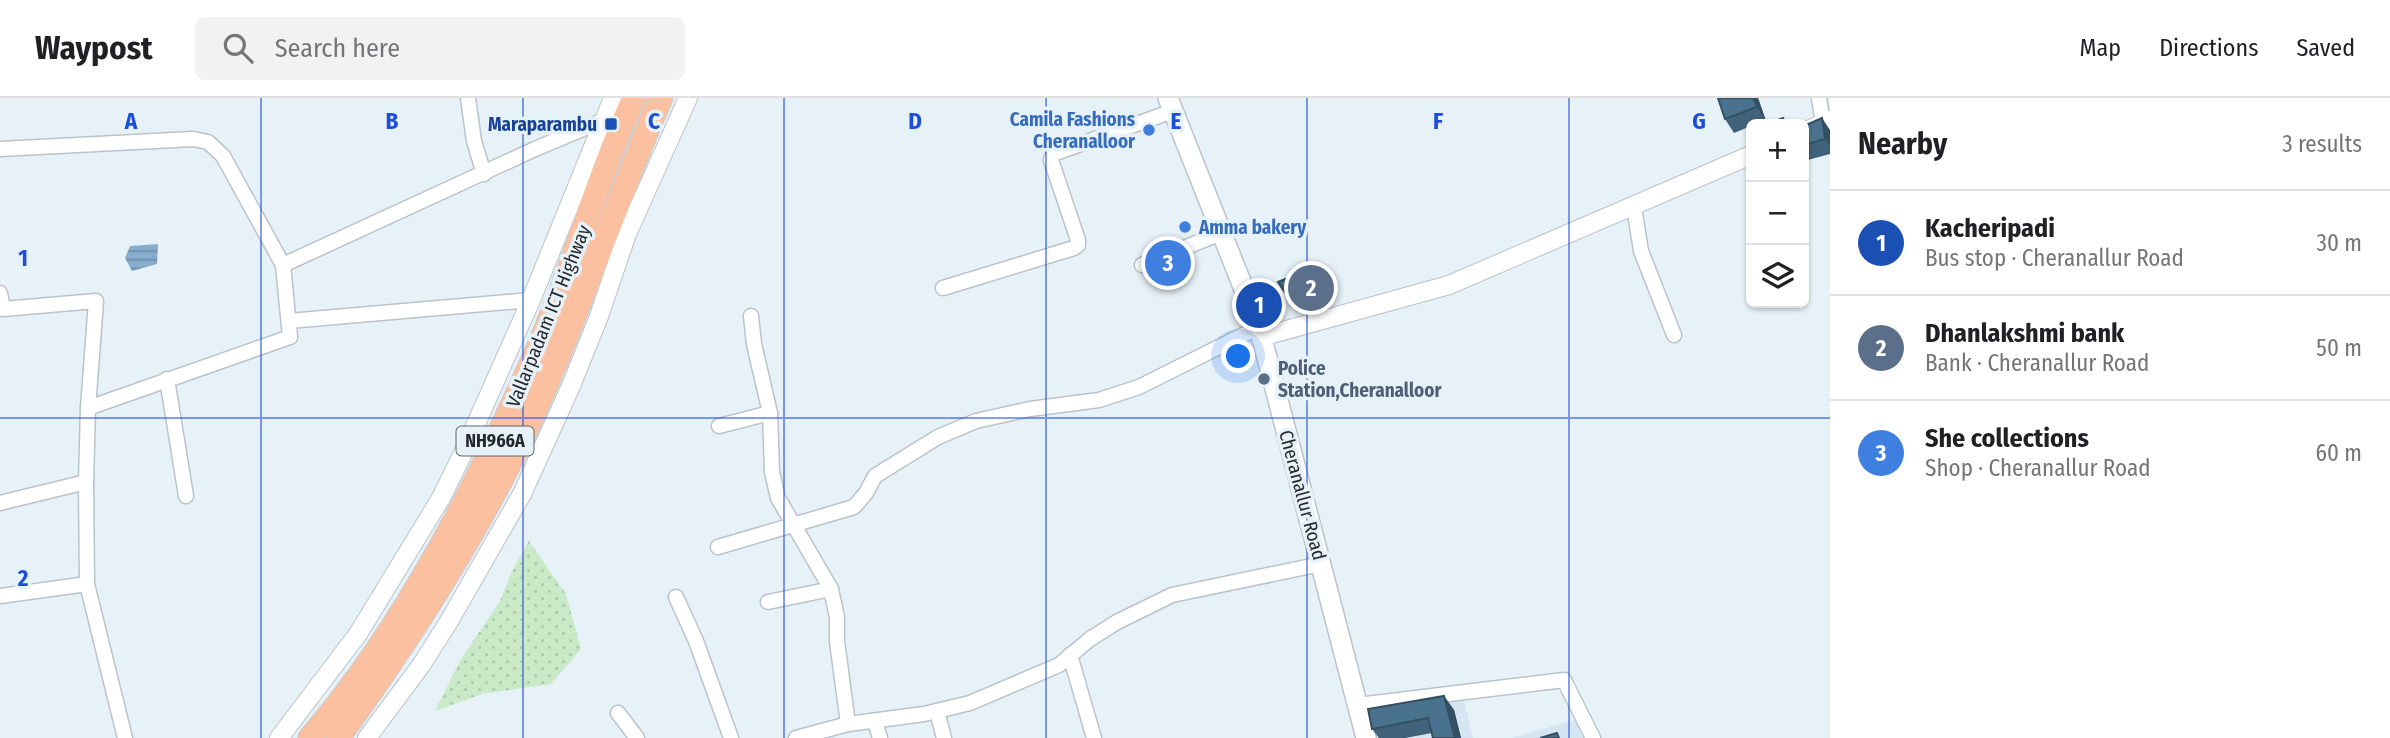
<!DOCTYPE html>
<html lang="en">
<head>
<meta charset="utf-8">
<style>
	body { margin:0; font-family:"Fira Sans Condensed",sans-serif; background:#f2f2f2; color:#202124 }
	.controls { position:absolute; right:21px; top:21px; display:grid; overflow:hidden; border-radius:10px; box-shadow:0 2px 5px #0004 }
	.controls button { width:63px; height:63px; display:grid; place-items:center; padding:0; border:0; border-bottom:2px solid #e0e0e0; background:#fff; color:#202124; font:35px sans-serif }
	.you { position:absolute; left:1239px; top:259px; width:24px; height:24px; margin:-18px; border:5px solid #fff; border-radius:50%; background:#1a73e8; box-shadow:0 0 0 10px #1a73e833 }
	.badge { display:grid; place-items:center; width:46px; height:46px; border-radius:50%; background:#d93025; color:#fff; font-size:23px; font-weight:700 }
	.pin { position:absolute; translate:-50% -50%; border:4px solid #fff; box-shadow:0 2px 7px #0006 }
	.list { margin:0; padding:0; list-style:none }
	h2 { display:flex; justify-content:space-between; align-items:center; height:91px; margin:0; padding:0 28px; font-size:30px }
	h2 small { font-size:23px; font-weight:400; color:#757577 }
	.list li { display:grid; grid-template-columns:46px 1fr auto; gap:21px; align-items:center; box-sizing:border-box; height:105px; padding:0 28px; border-top:2px solid #e0e0e0 }
	.list b { display:block; font-size:26px; white-space:nowrap }
	.list p { margin:0; font-size:23px; white-space:nowrap; color:#757577 }
	.list em { font-size:23px; font-style:normal; color:#757577 }
	.icon { flex:none; width:38px; height:38px; fill:none; stroke:currentColor; stroke-width:2; stroke-linecap:round; stroke-linejoin:round }
	.map { position:relative; flex:none; width:1830px; height:640px; overflow:hidden }
	header { display:flex; align-items:center; gap:42px; box-sizing:border-box; height:98px; padding:0 35px; background:#fff; border-bottom:2px solid #e0e0e0 }
	header strong { font-size:33px }
	nav { display:flex; gap:38px; margin-inline-start:auto; font-size:24px }
	.search { width:490px; height:63px; background:#f2f2f2; display:flex; align-items:center; gap:18px; box-sizing:border-box; padding:0 24px; border-radius:10px; color:#757577; font-size:26px }
	main { display:flex }
	aside { flex:1; background:#fff }
	.map>svg:first-child { display:block }
	.built { fill:#d5e5f2 }
	.grass { fill:url(#grass-dots) }
	.water { fill:url(#water-rules) }
	.lines { fill:none; stroke-linecap:round; stroke-linejoin:round }
	.minor-casing { stroke:#bac3cb; stroke-width:17 }
	.tertiary-casing { stroke:#bac3cb; stroke-width:20 }
	.secondary-casing { stroke:#bac3cb; stroke-width:22 }
	.trunk-casing { stroke:#cbcccc; stroke-width:25 }
	.minor { stroke:#fff; stroke-width:14 }
	.tertiary { stroke:#fff; stroke-width:18 }
	.secondary { stroke:#fff; stroke-width:19 }
	.trunk { stroke:#fac0a0; stroke-width:23 }
	.wall { fill:#40627a }
	.shaded-wall { fill:#345063 }
	.building { fill:#4a728e; stroke:#345063; stroke-width:2 }
	.grid { fill:none; stroke:#1d4ed8; stroke-width:2; stroke-opacity:0.55 }
	.transit-dot { fill:#1a4fb4; stroke:#e7f1f8; stroke-width:2.5 }
	.shop-dot { fill:#3f7fe0; stroke:#e7f1f8; stroke-width:2.5 }
	.service-dot { fill:#5c6f8a; stroke:#e7f1f8; stroke-width:2.5 }
	.labels { text-anchor:middle; stroke-width:7; stroke-linejoin:round; paint-order:stroke }
	.shield { fill:#e7f1f8; stroke:#606569; stroke-width:2 }
	.shield-label { font-size:18px; font-weight:bold; fill:#26292c }
	.shop-label { font-size:19px; font-weight:bold; fill:#366cbe; stroke:#e7f1f8; text-anchor:end }
	.transit-label { font-size:19px; font-weight:bold; fill:#164399; stroke:#e7f1f8; text-anchor:end }
	.street-label { font-size:19px; fill:#26292c; stroke:#e7f1f8 }
	.service-label { font-size:19px; font-weight:bold; fill:#4e5e75; stroke:#e7f1f8; text-anchor:start }
	.grid-label { font-size:23px; text-anchor:middle; font-weight:bold; fill:#1d4ed8; stroke:#e7f1f8; stroke-width:7; stroke-linejoin:round; paint-order:stroke }
</style>
</head>
<body>
<header>
<strong>Waypost</strong>
<div class="search"><svg class="icon" aria-label="search" viewBox="0 0 24 24"><circle cx="10" cy="10" r="6"/><path d="M15 15l6 6"/></svg>Search here</div>
<nav><a>Map</a><a>Directions</a><a>Saved</a></nav>
</header>
<main>
<div class="map">
<svg width="1830" height="640" viewBox="0 0 1830 640">
	<defs>
		<pattern id="grass-dots" width="8" height="8" patternUnits="userSpaceOnUse" patternTransform="scale(1.75)"><rect width="8" height="8" fill="#caeac7"/><path d="M2 2h.1M6 6h.1" fill="none" stroke="#adc9ab" stroke-width="1.8" stroke-linecap="round"/></pattern>
		<pattern id="water-rules" width="6" height="5" patternUnits="userSpaceOnUse" patternTransform="scale(1.75)"><rect width="6" height="5" fill="#86adcd"/><path d="M0 2.5h6" fill="none" stroke="#6d8da7"/></pattern>
	</defs>
	<rect width="100%" height="100%" fill="#e7f1f8"/>
	<g class="built">
		<path d="M 1464,602 L 1473,640 L 1375,640 L 1370,621 Z"/>
		<path d="M 1575,622 L 1582,640 L 1511,640 Z"/>
	</g>
	<path class="grass" d="M 529,443 L 566,496 L 581,551 L 551,586 L 482,596 L 435,613 L 461,561 L 500,503 L 512,473 Z"/>
	<path class="water" d="M 158,146 L 157,166 L 132,173 L 125,160 L 130,148 Z"/>
	<g class="lines">
		<defs>
			<g id="minor">
				<path d="M 468,0 L 474,43 L 484,76"/>
				<path d="M 1819,0 L 1823,25"/>
				<path d="M 0,51 L 193,41 L 208,44 L 223,58 L 283,167"/>
				<path d="M 1634,109 L 1641,153 L 1674,237"/>
				<path d="M 1142,167 L 1221,135"/>
				<path d="M 943,190 L 1074,150 L 1078,147 L 1078,142 L 1051,62 L 1053,56 L 1173,13"/>
				<path d="M 0,195 L 3,211 L 96,203 L 88,310"/>
				<path d="M 751,218 L 754,246 L 770,315 L 772,374 L 778,400 L 831,491 L 837,519 L 837,543 L 848,626"/>
				<path d="M 289,223 L 531,202"/>
				<path d="M 167,281 L 186,398"/>
				<path d="M 719,328 L 770,315"/>
				<path d="M 0,405 L 86,384"/>
				<path d="M 718,449 L 854,409 L 866,395 L 875,378 L 938,339 L 976,323 L 1030,311 L 1099,302 L 1139,289 L 1259,229"/>
				<path d="M 0,498 L 87,486"/>
				<path d="M 676,499 L 696,543 L 731,640"/>
				<path d="M 768,504 L 831,491"/>
				<path d="M 1070,557 L 1094,640"/>
				<path d="M 1358,607 L 1564,582 L 1593,640"/>
				<path d="M 937,613 L 944,640"/>
				<path d="M 618,615 L 637,640"/>
				<path d="M 875,624 L 880,640"/>
				<path d="M 125,640 L 87,486 L 86,384 L 88,310 L 290,239 L 283,167 L 535,51 L 604,22"/>
				<path d="M 796,640 L 848,626 L 924,616 L 970,605 L 1059,567 L 1090,541 L 1117,524 L 1172,497 L 1321,466"/>
			</g>
			<g id="tertiary">
				<path d="M 1804,34 L 1830,22"/>
				<path d="M 1261,239 L 1449,187 L 1751,57"/>
				<path d="M 279,640 L 358,536 L 441,400 L 464,353 L 531,202 L 613,0"/>
				<path d="M 367,640 L 422,566 L 448,525 L 522,396 L 571,288 L 598,221 L 627,136 L 688,0"/>
			</g>
			<path id="secondary" d="M 1168,0 L 1259,229 L 1366,640"/>
			<g id="trunk">
				<path d="M 310,640 C 407,528 482,378 541,243 C 575,163 598,78 634,0"/>
				<path d="M 338,640 C 403,550 464,457 514,357 C 571,242 609,118 661,0"/>
			</g>
		</defs>
		<use href="#minor" class="minor-casing"/>
		<use href="#tertiary" class="tertiary-casing"/>
		<use href="#secondary" class="secondary-casing"/>
		<use href="#trunk" class="trunk-casing"/>
		<use href="#minor" class="minor"/>
		<use href="#tertiary" class="tertiary"/>
		<use href="#secondary" class="secondary"/>
		<use href="#trunk" class="trunk"/>
	</g>
	<g class="wall">
		<path d="M 1758,0 L 1766,23 L 1757,26 L 1751,26 L 1751,28 L 1734,35 L 1725,21 Z"/>
		<path d="M 1804,28 L 1830,32 L 1830,56 L 1804,63 Z"/>
		<path d="M 1302,182 L 1308,191 L 1313,202 L 1297,211 L 1278,184 Z"/>
		<path d="M 1444,598 L 1454,612 L 1461,640 L 1433,640 L 1432,635 L 1405,640 L 1379,640 L 1372,631 Z"/>
	</g>
	<g class="shaded-wall">
		<path d="M 1753,0 L 1758,0 L 1766,23 L 1757,9 Z"/>
		<path d="M 1822,20 L 1830,32 L 1830,48 L 1825,41 Z"/>
		<path d="M 1302,182 L 1308,191 L 1313,202 L 1306,192 Z"/>
		<path d="M 1444,598 L 1454,612 L 1461,640 L 1455,640 Z"/>
	</g>
	<g class="building">
		<path d="M 1718,0 L 1753,0 L 1757,9 L 1725,21 Z"/>
		<path d="M 1783,20 L 1786,26 L 1782,26 L 1780,21 Z"/>
		<path d="M 1822,20 L 1825,41 L 1804,47 L 1804,28 Z"/>
		<path d="M 1295,177 L 1302,182 L 1306,192 L 1290,202 L 1278,184 Z"/>
		<path d="M 1444,598 L 1455,640 L 1433,640 L 1428,620 L 1372,631 L 1368,611 Z"/>
		<path d="M 1557,635 L 1559,640 L 1540,640 Z"/>
	</g>
	<path class="grid" d="M 261,0 L 261,640M 523,0 L 523,640M 784,0 L 784,640M 1046,0 L 1046,640M 1307,0 L 1307,640M 1569,0 L 1569,640M 0,320 L 1830,320"/>
	<rect class="transit-dot" x="604" y="19" width="14" height="14" rx="3.5"/>
	<g class="shop-dot">
		<circle cx="1149" cy="32" r="7"/>
		<circle cx="1185" cy="129" r="7"/>
	</g>
	<circle class="service-dot" cx="1264" cy="281" r="7"/>
	<g class="labels">
		<rect class="shield" x="456.5" y="328.5" width="77" height="29" rx="5"/>
		<g class="shield-label">
			<text x="495" y="349">NH966A</text>
		</g>
		<g class="shop-label">
			<text x="1135" y="28">Camila Fashions<tspan x="1135" dy="22">Cheranalloor</tspan></text>
			<text x="1199" y="136" text-anchor="start">Amma bakery</text>
		</g>
		<g class="transit-label">
			<text x="597" y="33">Maraparambu</text>
		</g>
		<g class="street-label">
			<text transform="translate(548 218) rotate(-68)" y="7">Vallarpadam ICT Highway</text>
			<text transform="translate(1303 397) rotate(75)" y="7">Cheranallur Road</text>
		</g>
		<g class="service-label">
			<text x="1278" y="277">Police<tspan x="1278" dy="22">Station,Cheranalloor</tspan></text>
		</g>
	</g>
	<g class="grid-label">
		<text x="131" y="31">A</text>
		<text x="392" y="31">B</text>
		<text x="654" y="31">C</text>
		<text x="915" y="31">D</text>
		<text x="1176" y="31">E</text>
		<text x="1438" y="31">F</text>
		<text x="1699" y="31">G</text>
		<text x="23" y="168">1</text>
		<text x="23" y="488">2</text>
	</g>
</svg>
<div class="controls">
<button>+</button>
<button>−</button>
<button><svg class="icon" aria-label="layers" viewBox="0 0 24 24"><path d="M12 4l9 5-9 5-9-5zM3 14l9 5 9-5"/></svg></button>
</div>
<div class="you"></div>
<div class="pin badge" style="left:1259px;top:207px;background:#1a4fb4">1</div>
<div class="pin badge" style="left:1311px;top:190px;background:#5c6f8a">2</div>
<div class="pin badge" style="left:1168px;top:165px;background:#3f7fe0">3</div>
</div>
<aside>
<h2>Nearby<small>3 results</small></h2>
<ul class="list">
<li><span class="badge" style="background:#1a4fb4">1</span><div><b>Kacheripadi</b><p>Bus stop · Cheranallur Road</p></div><em>30 m</em></li>
<li><span class="badge" style="background:#5c6f8a">2</span><div><b>Dhanlakshmi bank</b><p>Bank · Cheranallur Road</p></div><em>50 m</em></li>
<li><span class="badge" style="background:#3f7fe0">3</span><div><b>She collections</b><p>Shop · Cheranallur Road</p></div><em>60 m</em></li>
</ul>
</aside>
</main>
</body>
</html>
